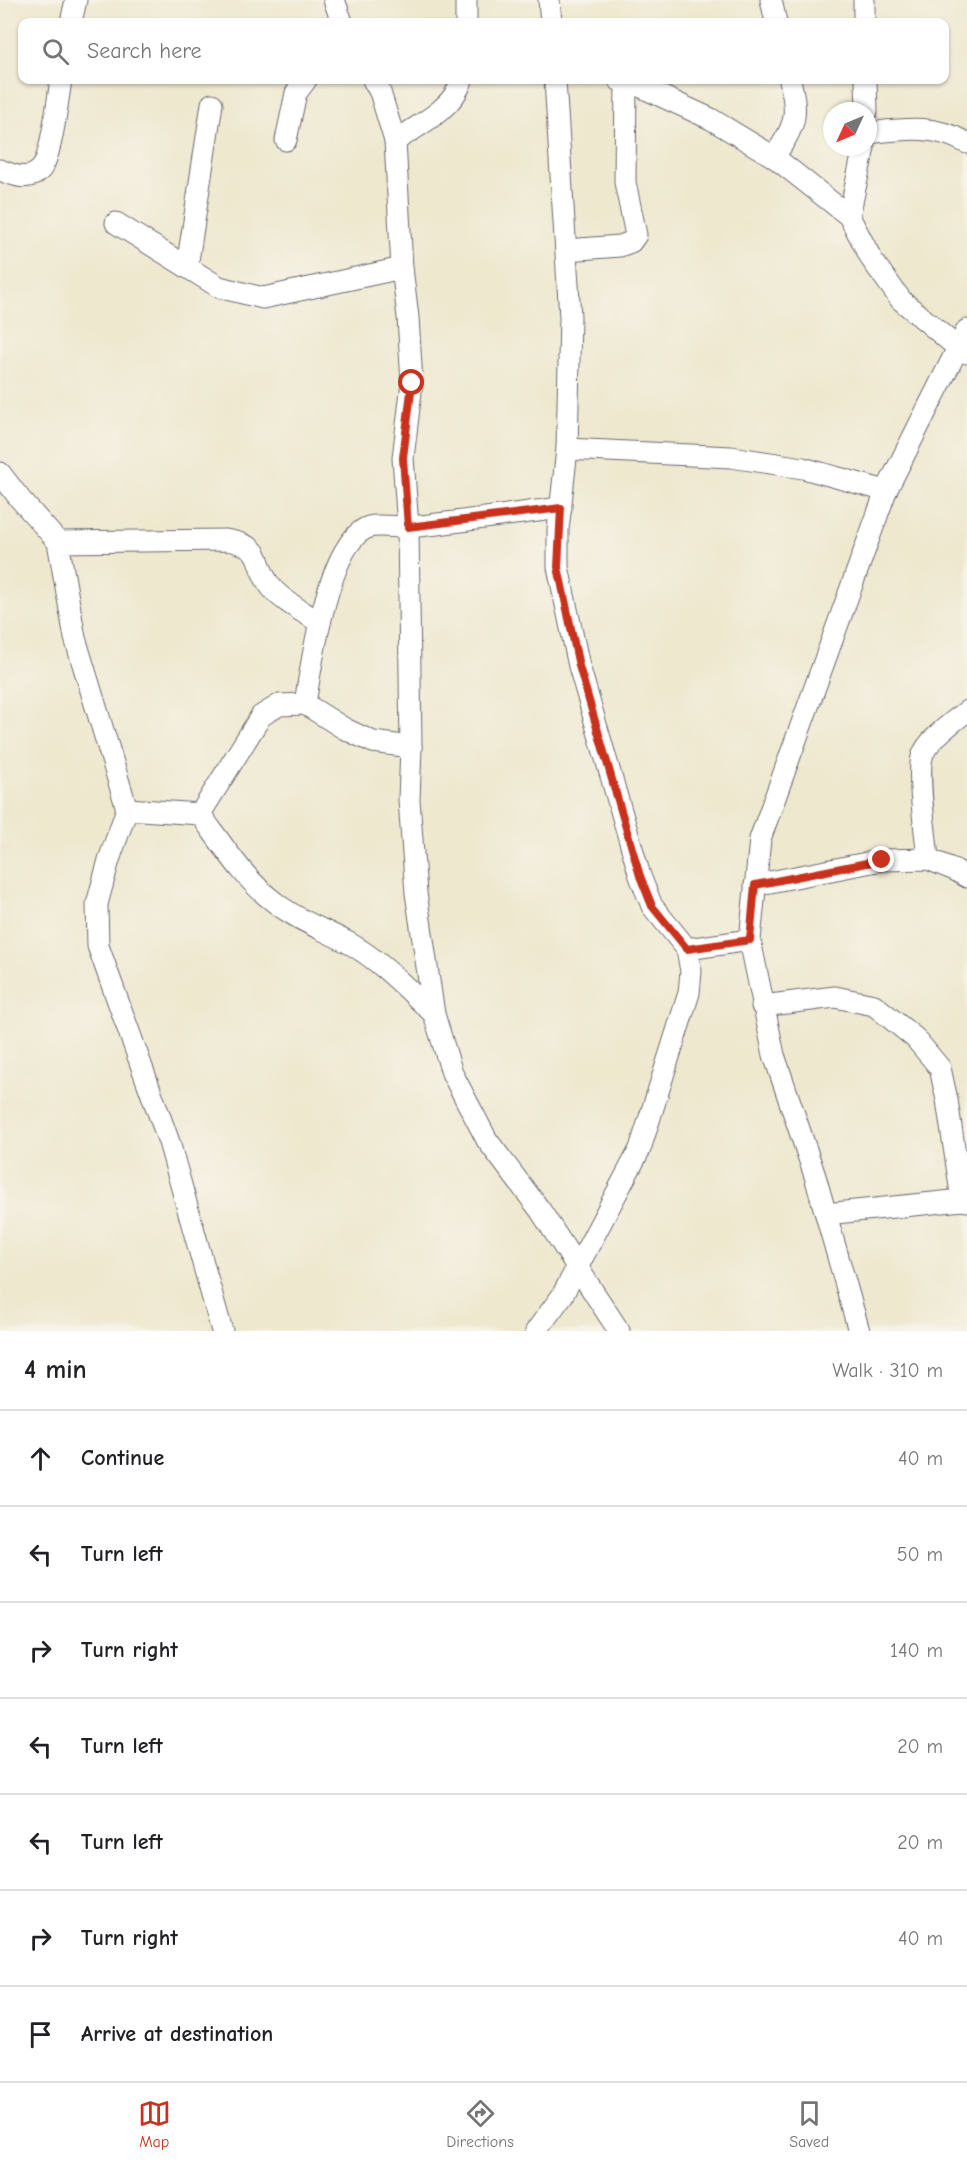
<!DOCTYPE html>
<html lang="en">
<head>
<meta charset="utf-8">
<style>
	body { margin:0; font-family:"Comic Neue",sans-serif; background:#f6f6f6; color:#202124 }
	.compass { position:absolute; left:823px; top:102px; width:54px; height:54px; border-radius:50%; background:#fff; box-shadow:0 2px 4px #0004; rotate:226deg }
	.stop { position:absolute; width:18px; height:18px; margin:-14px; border:4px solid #c8321e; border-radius:50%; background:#fff }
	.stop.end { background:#c8321e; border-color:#fff; box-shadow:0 2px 6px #0008 }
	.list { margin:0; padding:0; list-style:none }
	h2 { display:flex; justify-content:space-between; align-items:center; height:78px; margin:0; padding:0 24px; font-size:26px }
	h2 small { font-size:20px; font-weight:400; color:#757577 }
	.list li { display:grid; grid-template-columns:39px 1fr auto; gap:18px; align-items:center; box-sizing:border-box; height:96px; padding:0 24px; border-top:2px solid #e0e0e0 }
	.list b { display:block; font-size:22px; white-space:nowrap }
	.list em { font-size:20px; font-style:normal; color:#757577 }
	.icon { flex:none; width:33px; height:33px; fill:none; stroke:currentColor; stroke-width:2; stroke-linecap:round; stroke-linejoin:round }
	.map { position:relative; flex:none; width:967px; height:1331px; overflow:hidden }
	.search { position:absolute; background:#fff; box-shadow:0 2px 4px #0004; left:18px; right:18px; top:18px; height:66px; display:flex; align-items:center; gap:15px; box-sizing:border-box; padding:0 21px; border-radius:12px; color:#757577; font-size:22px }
	.sheet { height:750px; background:#fff }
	nav { display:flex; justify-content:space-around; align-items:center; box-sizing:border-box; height:84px; border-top:2px solid #e0e0e0; background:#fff; font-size:16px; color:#757577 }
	nav a { display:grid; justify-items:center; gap:3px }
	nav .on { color:#c8321e }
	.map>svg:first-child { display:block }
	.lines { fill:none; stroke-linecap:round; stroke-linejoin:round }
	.street-casing { stroke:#69676f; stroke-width:23 }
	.street { stroke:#fff; stroke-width:21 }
	.route { stroke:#c8321e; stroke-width:8 }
</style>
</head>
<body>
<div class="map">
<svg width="967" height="1331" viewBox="0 0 967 1331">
	<rect width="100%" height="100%" fill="#f7f3e8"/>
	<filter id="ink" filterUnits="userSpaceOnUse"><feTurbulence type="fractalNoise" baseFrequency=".0167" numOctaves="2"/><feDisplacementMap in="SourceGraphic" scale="12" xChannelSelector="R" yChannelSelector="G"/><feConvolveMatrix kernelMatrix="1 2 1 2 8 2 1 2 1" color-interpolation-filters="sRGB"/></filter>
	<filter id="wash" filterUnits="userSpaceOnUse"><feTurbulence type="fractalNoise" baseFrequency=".008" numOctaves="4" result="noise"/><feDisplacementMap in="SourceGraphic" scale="24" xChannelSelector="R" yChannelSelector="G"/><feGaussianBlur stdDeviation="1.35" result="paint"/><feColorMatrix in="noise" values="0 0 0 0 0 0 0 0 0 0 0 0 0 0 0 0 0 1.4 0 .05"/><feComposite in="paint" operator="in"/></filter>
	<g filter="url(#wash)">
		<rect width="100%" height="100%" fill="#eee8cf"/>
	</g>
	<g filter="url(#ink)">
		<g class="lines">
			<defs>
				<g id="street">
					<path d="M 334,0 L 342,22"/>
					<path d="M 466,0 L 466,22"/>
					<path d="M 549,0 L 551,22"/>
					<path d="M 771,0 L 776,22"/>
					<path d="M 864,0 L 864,22"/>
					<path d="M 71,22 L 76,0"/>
					<path d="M 373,80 L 380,92 L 395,141 L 402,268 L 408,317 L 412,383 L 403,458 L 408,527 L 411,747 L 409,800 L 416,893 L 434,1014 L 452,1073 L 487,1140 L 540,1210 L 619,1331"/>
					<path d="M 619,80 L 635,84 L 711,119 L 774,157 L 849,216 L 872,260 L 901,300 L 958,348 L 967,353"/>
					<path d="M 866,80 L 867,111"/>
					<path d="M 868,133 C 905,129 933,124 967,143"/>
					<path d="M 286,140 L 296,93 L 306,80"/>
					<path d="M 395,141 C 419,125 453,109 462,80"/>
					<path d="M 774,157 C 795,125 799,118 790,80"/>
					<path d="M 0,170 C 13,175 28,182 40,170 C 51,160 58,98 61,80"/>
					<path d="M 849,216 L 864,147"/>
					<path d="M 116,223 L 219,287 L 263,298 L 402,268"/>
					<path d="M 566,250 L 620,246 L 631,242 L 636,235 L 625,182 L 626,81"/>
					<path d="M 187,267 L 212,104"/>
					<path d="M 567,449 L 731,457 L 803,468 L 886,491"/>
					<path d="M 0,473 L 20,499 L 58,542"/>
					<path d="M 305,704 L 279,705 L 261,716 L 200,814 C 223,845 245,881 277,904 C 299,921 325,930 349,943 C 381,961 407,989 434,1014"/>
					<path d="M 411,747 L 373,742 L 345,729 L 305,704 C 311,666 328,541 369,527 C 379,524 399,528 410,527 C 461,522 511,514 561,508"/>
					<path d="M 127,809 L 75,638 L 58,542 L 226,540 C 268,547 251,561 271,587 C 282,601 304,612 320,623"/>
					<path d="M 200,814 L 127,809 L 109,860 L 97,904 L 98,946 L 169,1142 L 222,1331"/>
					<path d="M 928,859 C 926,834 917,780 922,757 C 926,741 954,721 967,711"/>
					<path d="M 755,885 L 882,860 L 928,859 L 955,870 L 967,877"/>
					<path d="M 750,940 L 774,1055 L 815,1176 L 859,1331"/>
					<path d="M 687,949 L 750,940 L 760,839 L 886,491 L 967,330"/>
					<path d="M 762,1006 L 835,997 L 874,1005 L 915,1038 L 940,1068 L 947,1100 L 962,1200"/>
					<path d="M 826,1214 L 962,1200 L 967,1201"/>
					<path d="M 536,1331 L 562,1296 L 640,1149 L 689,993 L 691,971 L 687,949 L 652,906 L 640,876 L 579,666 L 558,567 L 558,530 L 567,449 L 570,317 L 555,80"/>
				</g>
			</defs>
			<use href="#street" class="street-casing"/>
			<use href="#street" class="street"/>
		</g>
	</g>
	<g class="lines" filter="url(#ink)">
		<path class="route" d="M 412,383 L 403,458 L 408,527 L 561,508 L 558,567 L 579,666 L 640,876 L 652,906 L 687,949 L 750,940 L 755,885 L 882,860"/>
	</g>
</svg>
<svg class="compass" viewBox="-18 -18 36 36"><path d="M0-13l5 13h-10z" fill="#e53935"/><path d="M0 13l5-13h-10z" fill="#757577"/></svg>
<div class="stop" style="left:412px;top:383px"></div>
<div class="stop end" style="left:882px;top:860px"></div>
<div class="search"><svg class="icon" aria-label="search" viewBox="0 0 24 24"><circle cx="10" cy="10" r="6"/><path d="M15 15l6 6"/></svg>Search here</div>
</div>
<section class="sheet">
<h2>4 min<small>Walk · 310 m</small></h2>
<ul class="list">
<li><svg class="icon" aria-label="ahead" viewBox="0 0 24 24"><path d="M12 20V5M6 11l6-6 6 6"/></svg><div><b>Continue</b></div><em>40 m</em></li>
<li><svg class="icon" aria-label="left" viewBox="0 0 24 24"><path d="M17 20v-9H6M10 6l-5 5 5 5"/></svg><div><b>Turn left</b></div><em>50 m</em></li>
<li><svg class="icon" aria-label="right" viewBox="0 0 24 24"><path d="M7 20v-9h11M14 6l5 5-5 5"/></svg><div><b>Turn right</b></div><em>140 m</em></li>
<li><svg class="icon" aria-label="left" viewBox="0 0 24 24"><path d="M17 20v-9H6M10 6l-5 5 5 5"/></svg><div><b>Turn left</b></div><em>20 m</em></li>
<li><svg class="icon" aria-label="left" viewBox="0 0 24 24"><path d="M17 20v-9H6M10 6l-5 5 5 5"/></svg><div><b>Turn left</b></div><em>20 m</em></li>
<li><svg class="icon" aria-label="right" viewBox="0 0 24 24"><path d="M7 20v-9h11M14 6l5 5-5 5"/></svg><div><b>Turn right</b></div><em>40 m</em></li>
<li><svg class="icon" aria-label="arrive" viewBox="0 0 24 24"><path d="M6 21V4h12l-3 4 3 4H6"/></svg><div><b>Arrive at destination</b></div></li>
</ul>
</section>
<nav>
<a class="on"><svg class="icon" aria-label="map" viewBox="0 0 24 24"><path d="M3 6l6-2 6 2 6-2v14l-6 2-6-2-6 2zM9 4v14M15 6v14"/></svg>Map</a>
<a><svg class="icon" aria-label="directions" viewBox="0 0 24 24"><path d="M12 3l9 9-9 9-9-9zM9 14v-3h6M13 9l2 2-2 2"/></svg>Directions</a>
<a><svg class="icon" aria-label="saved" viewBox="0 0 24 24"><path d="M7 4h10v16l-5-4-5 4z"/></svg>Saved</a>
</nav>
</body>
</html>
